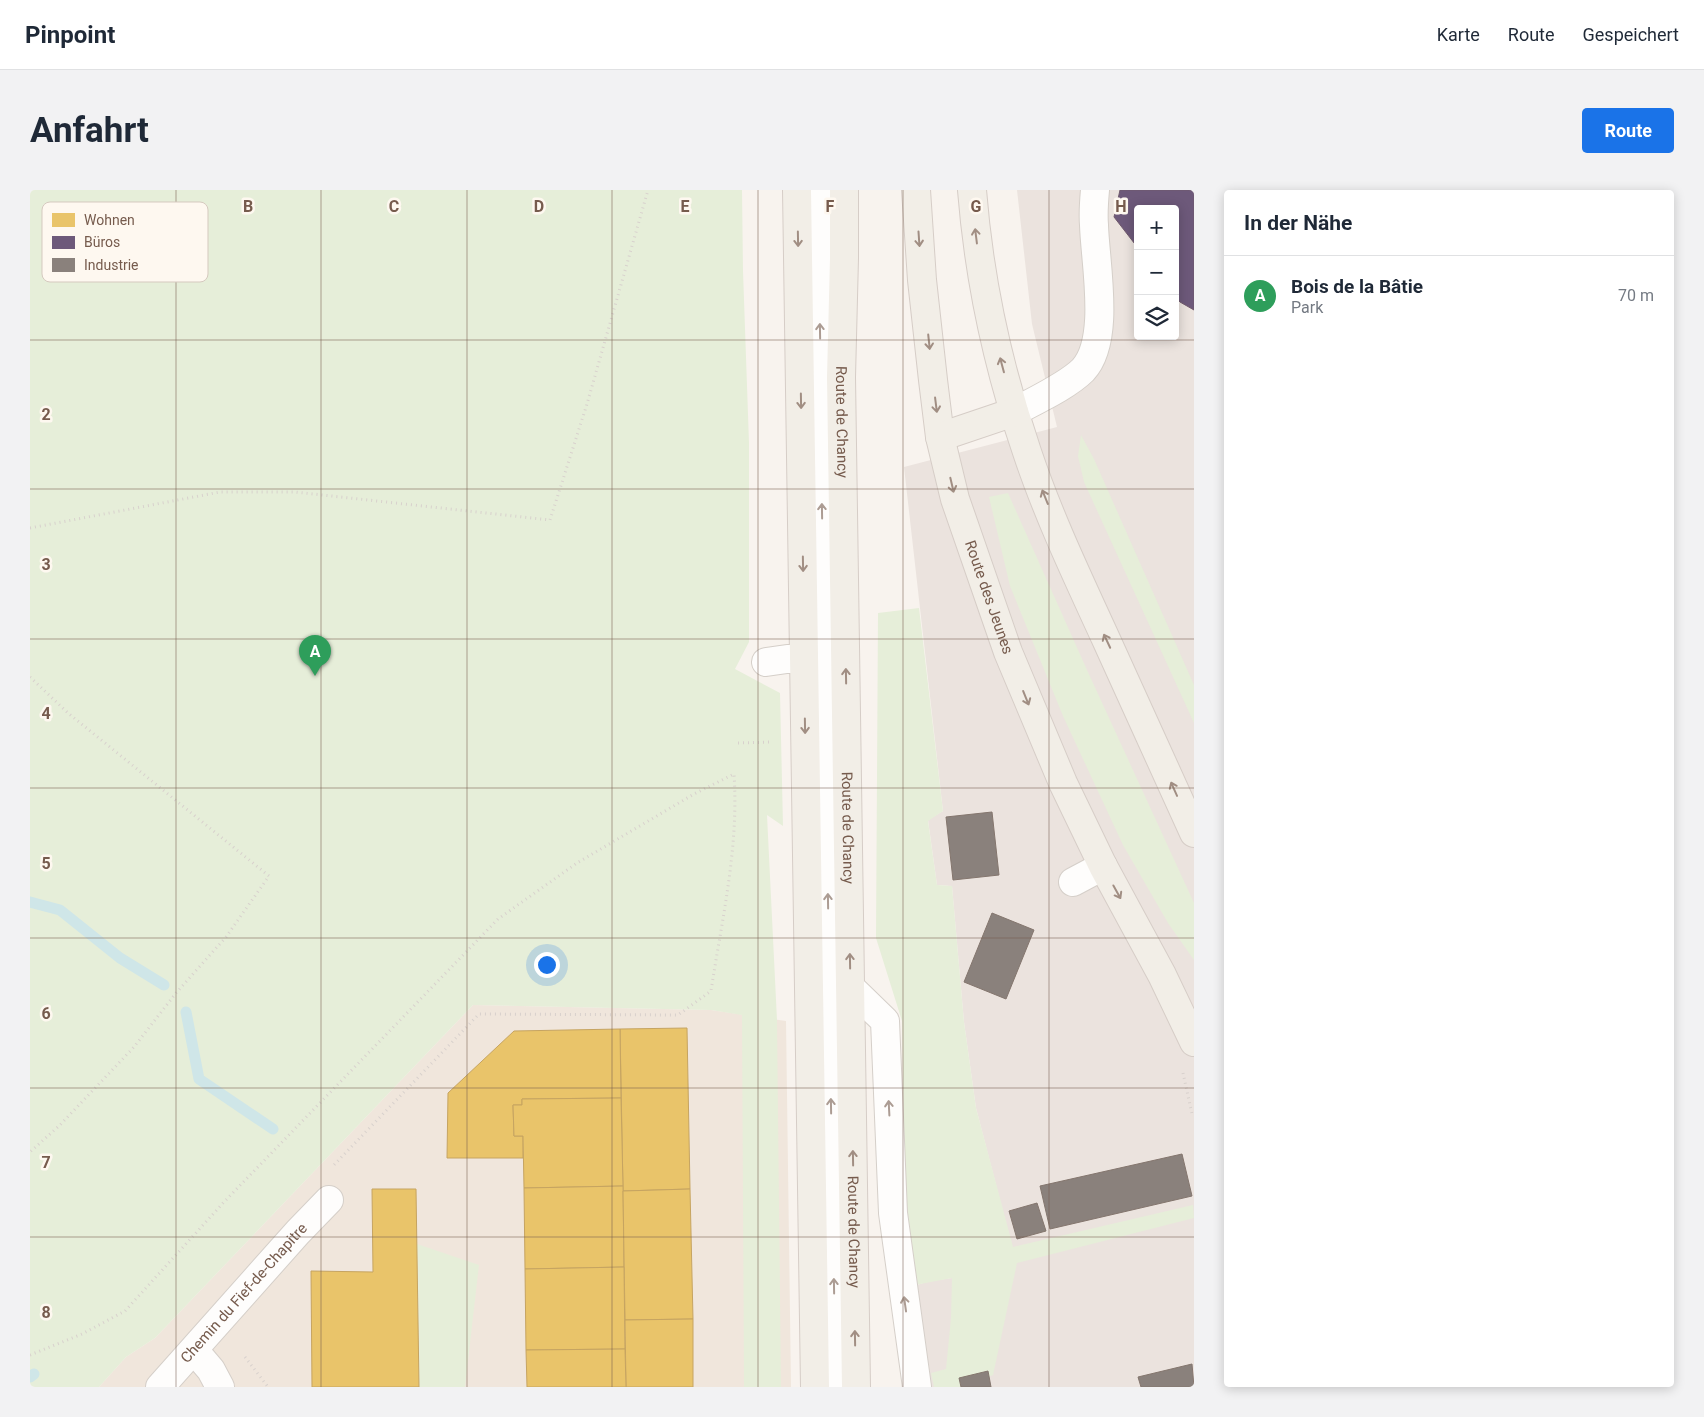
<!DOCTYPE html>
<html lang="de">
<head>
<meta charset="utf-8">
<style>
	body { margin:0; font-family:Roboto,sans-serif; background:#f2f2f3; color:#1f2937 }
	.controls { position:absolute; right:15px; top:15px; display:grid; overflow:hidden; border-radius:5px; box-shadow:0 2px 12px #0003 }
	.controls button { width:45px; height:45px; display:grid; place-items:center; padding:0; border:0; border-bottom:1px solid #e0e1e3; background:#fff; color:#1f2937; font:25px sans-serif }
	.you { position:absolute; left:516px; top:774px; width:18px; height:18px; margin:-12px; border:4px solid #fff; border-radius:50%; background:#1a73e8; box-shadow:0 0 0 8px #1a73e833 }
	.badge { display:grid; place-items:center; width:32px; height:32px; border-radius:50%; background:#1a73e8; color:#fff; font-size:16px; font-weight:700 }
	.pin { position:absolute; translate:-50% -41px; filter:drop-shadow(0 1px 2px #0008) }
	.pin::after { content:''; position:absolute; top:26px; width:18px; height:15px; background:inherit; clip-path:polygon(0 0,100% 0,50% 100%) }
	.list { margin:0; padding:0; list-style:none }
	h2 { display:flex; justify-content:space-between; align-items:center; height:65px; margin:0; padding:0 20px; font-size:21px }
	h2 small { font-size:16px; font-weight:400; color:#747a83 }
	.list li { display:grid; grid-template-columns:32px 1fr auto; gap:15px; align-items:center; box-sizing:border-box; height:80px; padding:0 20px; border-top:1px solid #e0e1e3 }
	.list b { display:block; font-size:19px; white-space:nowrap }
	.list p { margin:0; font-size:16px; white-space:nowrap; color:#747a83 }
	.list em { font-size:16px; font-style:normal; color:#747a83 }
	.icon { flex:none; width:28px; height:28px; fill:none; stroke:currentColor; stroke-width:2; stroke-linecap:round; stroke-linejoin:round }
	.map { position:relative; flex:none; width:1164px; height:1197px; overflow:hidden; border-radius:5px }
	header { display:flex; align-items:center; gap:30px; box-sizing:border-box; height:70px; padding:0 25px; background:#fff; border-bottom:1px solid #e0e1e3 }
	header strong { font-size:24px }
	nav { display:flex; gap:28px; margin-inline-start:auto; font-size:18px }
	.intro { display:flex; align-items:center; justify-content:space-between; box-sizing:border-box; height:120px; padding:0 30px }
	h1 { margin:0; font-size:35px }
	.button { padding:12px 22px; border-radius:5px; background:#1a73e8; color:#fff; font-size:18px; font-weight:700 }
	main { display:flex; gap:30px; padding:0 30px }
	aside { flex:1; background:#fff; border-radius:5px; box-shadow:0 2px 12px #0003 }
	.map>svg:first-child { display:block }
	.residential { fill:#f0e6dc }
	.industrial { fill:#ebe3de; fill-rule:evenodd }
	.green { fill:#e6eed9 }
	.homes { fill:#e9c46a; stroke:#c6a461 }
	.offices { fill:#6d597a; stroke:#705a6c }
	.industry { fill:#8a817c; stroke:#84766e }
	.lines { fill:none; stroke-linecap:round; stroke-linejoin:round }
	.stream { stroke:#cfe6e8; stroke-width:11 }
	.minor-casing { stroke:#d5cfc9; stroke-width:30 }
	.major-casing { stroke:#d6cdc7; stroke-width:30 }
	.path { stroke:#d8d1cd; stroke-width:3; stroke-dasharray:1 4; stroke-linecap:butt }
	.minor { stroke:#fefdfc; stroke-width:28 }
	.major { stroke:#f2eee7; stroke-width:28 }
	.oneway { stroke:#a18e83 }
	.oneway2 { stroke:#ac9c93 }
	.grid { fill:none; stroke:#765b4d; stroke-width:1; stroke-opacity:0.55 }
	.labels { text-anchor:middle; stroke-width:5; stroke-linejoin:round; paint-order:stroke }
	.street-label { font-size:15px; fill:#765b4d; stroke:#fef8f0 }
	.key { fill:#fef8f0; stroke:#d5c9bf; stroke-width:1 }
	.key-label { font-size:14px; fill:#765b4d }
	.grid-label { font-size:16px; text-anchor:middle; font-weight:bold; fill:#765b4d; stroke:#fef8f0; stroke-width:5; stroke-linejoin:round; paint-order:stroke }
</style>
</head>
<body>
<header>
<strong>Pinpoint</strong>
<nav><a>Karte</a><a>Route</a><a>Gespeichert</a></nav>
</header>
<div class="intro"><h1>Anfahrt</h1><a class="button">Route</a></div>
<main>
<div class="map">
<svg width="1164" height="1197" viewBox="0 0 1164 1197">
	<rect width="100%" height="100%" fill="#f8f3ee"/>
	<path class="residential" d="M 443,815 L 681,820 L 756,831 L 761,1197 L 69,1197 L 96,1167 L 125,1148 Z"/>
	<path class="industrial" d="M 987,0 L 1164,0 L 1164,1197 L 880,1197 L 863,1102 L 900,1091 L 922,1088 L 985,1068 L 946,918 L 934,832 L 922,696 L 907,695 L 898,630 L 913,621 L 874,277 L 1027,237 L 1002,134 ZM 1108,19 L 1145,19 L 1145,146 L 1108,146 Z"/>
	<g class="green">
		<path d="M 0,0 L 712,0 L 713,81 L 719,253 L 719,452 L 705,479 L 750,503 L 753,636 L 737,625 L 747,830 L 751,1197 L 714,1197 L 712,825 L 681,820 L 443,815 L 125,1148 L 96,1167 L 69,1197 L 0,1197 Z"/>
		<path d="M 1051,245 L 1064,269 L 1164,495 L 1164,533 L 1054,292 L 1048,266 Z"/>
		<path d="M 978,303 L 1057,480 L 1164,713 L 1164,770 L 1138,733 L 1093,655 L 1033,526 L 980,396 L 959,307 Z"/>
		<path d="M 889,418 L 913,621 L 898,631 L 907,695 L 922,696 L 934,832 L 946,918 L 983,1057 L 1163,1015 L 1164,1028 L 987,1073 L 963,1185 L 931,1197 L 904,1197 L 901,1183 L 916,1179 L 921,1128 L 922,1088 L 885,1095 L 875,994 L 872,831 L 846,748 L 848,423 Z"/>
		<path d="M 387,1054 L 449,1075 L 435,1197 L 389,1197 Z"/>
	</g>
	<g class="homes">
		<path d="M 657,838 L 660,999 L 593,1001 L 590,839 Z"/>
		<path d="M 590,839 L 591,908 L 492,909 L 492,915 L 483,915 L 484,946 L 493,946 L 493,968 L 417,968 L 418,903 L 484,841 Z"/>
		<path d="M 591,908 L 593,996 L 494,998 L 493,946 L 484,946 L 483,915 L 492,915 L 492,909 Z"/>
		<path d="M 593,996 L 594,1077 L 495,1079 L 494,998 Z"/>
		<path d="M 342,999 L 386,999 L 389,1197 L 282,1197 L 281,1081 L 343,1082 Z"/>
		<path d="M 660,999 L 663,1129 L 595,1130 L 593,1001 Z"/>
		<path d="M 594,1077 L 595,1159 L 496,1160 L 495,1079 Z"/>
		<path d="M 663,1129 L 663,1197 L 596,1197 L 595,1130 Z"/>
		<path d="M 595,1159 L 596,1197 L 497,1197 L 496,1160 Z"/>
	</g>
	<path class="offices" d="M 1090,0 L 1164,0 L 1164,120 L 1150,112 L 1145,106 L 1145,19 L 1108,19 L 1108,58 L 1084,27 Z"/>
	<g class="industry">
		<path d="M 962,622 L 969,685 L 923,690 L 916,627 Z"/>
		<path d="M 962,723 L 1004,740 L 976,809 L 934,792 Z"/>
		<path d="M 1152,964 L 1162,1006 L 1020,1039 L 1010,996 Z"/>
		<path d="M 1007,1013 L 1016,1041 L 987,1049 L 979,1021 Z"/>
		<path d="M 1162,1174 L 1164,1197 L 1111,1197 L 1108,1187 Z"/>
		<path d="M 958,1181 L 961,1197 L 931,1197 L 929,1188 Z"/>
	</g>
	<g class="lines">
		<g class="stream">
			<path d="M 0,712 L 30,720 L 90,768 L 134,795"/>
			<path d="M 156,822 L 169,889 L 243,939"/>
			<path d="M 0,1187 L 4,1184"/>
		</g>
		<defs>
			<g id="minor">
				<path d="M 788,0 L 805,1197"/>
				<path d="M 984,222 C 1004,211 1037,196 1053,180 C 1081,150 1065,73 1064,35 C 1063,23 1064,11 1065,0"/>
				<path d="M 736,472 L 757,469 L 795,469"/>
				<path d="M 1043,692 L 1073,676"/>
				<path d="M 820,797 L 855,831 L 863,1023 L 887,1197"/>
				<path d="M 164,1160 L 181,1180 L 190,1197"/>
				<path id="s1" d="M 130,1197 L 268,1042 L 299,1010"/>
			</g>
			<g id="major">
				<path d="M 767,0 L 785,1197"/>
				<path id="s2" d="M 814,0 L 814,68 L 811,187 L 826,1197"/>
				<path id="s3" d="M 886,0 L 892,90 L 903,190 L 910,247 L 925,309 L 978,462 L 1033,593 L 1073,676 L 1132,785 L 1164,852"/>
				<path d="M 942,0 C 949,89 968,177 997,262 C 1018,325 1047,386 1075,447 C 1105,512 1134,578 1164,643"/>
				<path d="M 910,247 L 984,222"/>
			</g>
		</defs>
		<use href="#minor" class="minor-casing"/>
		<use href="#major" class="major-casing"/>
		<g class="path">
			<path d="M 0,338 L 190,302 L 265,302 L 520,330 L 557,214 L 618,0"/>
			<path d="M 0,487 L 38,523 L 239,686 L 196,747 L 146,803 L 104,857 L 29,936 L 0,962"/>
			<path d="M 708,553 L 742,552"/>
			<path d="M 1153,883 L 1162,924"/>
			<path d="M 0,1165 L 52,1144 L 95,1121 L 194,1012 L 468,729 L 547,673 L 664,604 L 704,584 C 709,657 692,729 681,801 L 648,825 L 449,824 L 302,977"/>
			<path d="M 215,1167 L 238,1197"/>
		</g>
		<use href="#minor" class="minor"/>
		<use href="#major" class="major"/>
	</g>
	<defs><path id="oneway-shaft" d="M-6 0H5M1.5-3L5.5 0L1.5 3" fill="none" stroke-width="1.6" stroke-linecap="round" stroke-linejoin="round" transform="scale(1.25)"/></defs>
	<g class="oneway">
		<use href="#oneway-shaft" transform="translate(946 46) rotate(-97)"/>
		<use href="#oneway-shaft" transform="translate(768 49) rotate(89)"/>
		<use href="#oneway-shaft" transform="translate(889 49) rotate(86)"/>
		<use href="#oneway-shaft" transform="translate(899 152) rotate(84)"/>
		<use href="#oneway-shaft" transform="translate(972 175) rotate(-105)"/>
		<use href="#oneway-shaft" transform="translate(771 211) rotate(89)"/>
		<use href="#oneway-shaft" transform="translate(906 215) rotate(83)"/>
		<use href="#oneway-shaft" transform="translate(922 295) rotate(77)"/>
		<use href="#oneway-shaft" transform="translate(1015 307) rotate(-112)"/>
		<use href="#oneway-shaft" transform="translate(773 374) rotate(89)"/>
		<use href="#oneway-shaft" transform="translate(1077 451) rotate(-115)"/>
		<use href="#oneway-shaft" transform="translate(816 486) rotate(-91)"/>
		<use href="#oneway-shaft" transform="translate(996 508) rotate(68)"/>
		<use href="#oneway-shaft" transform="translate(775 536) rotate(89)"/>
		<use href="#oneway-shaft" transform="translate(1144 599) rotate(-114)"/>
		<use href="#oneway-shaft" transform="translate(1087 702) rotate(61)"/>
		<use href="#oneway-shaft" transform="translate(820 771) rotate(-91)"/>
		<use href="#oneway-shaft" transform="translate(823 968) rotate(-91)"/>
		<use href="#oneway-shaft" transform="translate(825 1148) rotate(-91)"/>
	</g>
	<g class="oneway2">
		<use href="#oneway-shaft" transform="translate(790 141) rotate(-91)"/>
		<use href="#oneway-shaft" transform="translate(792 321) rotate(-91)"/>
		<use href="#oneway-shaft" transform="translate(798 711) rotate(-91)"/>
		<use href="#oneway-shaft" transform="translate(801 916) rotate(-91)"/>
		<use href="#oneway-shaft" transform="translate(859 918) rotate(-93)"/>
		<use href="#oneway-shaft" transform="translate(804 1096) rotate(-91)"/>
		<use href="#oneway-shaft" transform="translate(875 1114) rotate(-98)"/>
	</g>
	<path class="grid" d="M 146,0 L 146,1197M 291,0 L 291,1197M 437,0 L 437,1197M 582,0 L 582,1197M 728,0 L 728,1197M 873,0 L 873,1197M 1019,0 L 1019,1197M 0,150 L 1164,150M 0,299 L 1164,299M 0,449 L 1164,449M 0,598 L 1164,598M 0,748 L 1164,748M 0,898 L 1164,898M 0,1047 L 1164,1047"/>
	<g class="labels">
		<g class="street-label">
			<text dy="5" stroke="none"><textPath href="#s2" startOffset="232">Route de Chancy</textPath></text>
			<text dy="5" stroke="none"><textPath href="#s3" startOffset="416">Route des Jeunes</textPath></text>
			<text dy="5" stroke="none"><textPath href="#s2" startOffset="638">Route de Chancy</textPath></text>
			<text dy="5" stroke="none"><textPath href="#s2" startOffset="1042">Route de Chancy</textPath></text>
			<text dy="5" stroke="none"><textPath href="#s1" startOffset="126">Chemin du Fief-de-Chapitre</textPath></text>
		</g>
	</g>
	<rect x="12" y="12" width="166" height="80" rx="8" class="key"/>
	<rect x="22" y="23" width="23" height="14" fill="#e9c46a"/>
	<rect x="22" y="46" width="23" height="13" fill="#6d597a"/>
	<rect x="22" y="68" width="23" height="14" fill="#8a817c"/>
	<g class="key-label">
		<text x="54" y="35">Wohnen</text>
		<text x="54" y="57">Büros</text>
		<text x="54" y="80">Industrie</text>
	</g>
	<g class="grid-label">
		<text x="218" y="22">B</text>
		<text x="364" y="22">C</text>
		<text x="509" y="22">D</text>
		<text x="655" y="22">E</text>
		<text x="800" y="22">F</text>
		<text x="946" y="22">G</text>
		<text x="1091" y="22">H</text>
		<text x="16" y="230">2</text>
		<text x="16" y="380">3</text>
		<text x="16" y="529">4</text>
		<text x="16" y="679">5</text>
		<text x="16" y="829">6</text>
		<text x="16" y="978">7</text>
		<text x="16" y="1128">8</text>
	</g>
</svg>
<div class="controls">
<button>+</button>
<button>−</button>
<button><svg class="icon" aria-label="layers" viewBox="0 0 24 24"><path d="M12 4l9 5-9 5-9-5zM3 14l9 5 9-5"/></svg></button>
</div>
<div class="you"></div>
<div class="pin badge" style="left:285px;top:486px;background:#2e9e5b">A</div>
</div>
<aside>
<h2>In der Nähe<small></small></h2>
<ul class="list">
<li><span class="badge" style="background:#2e9e5b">A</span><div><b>Bois de la Bâtie</b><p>Park</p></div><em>70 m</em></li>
</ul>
</aside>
</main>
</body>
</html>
